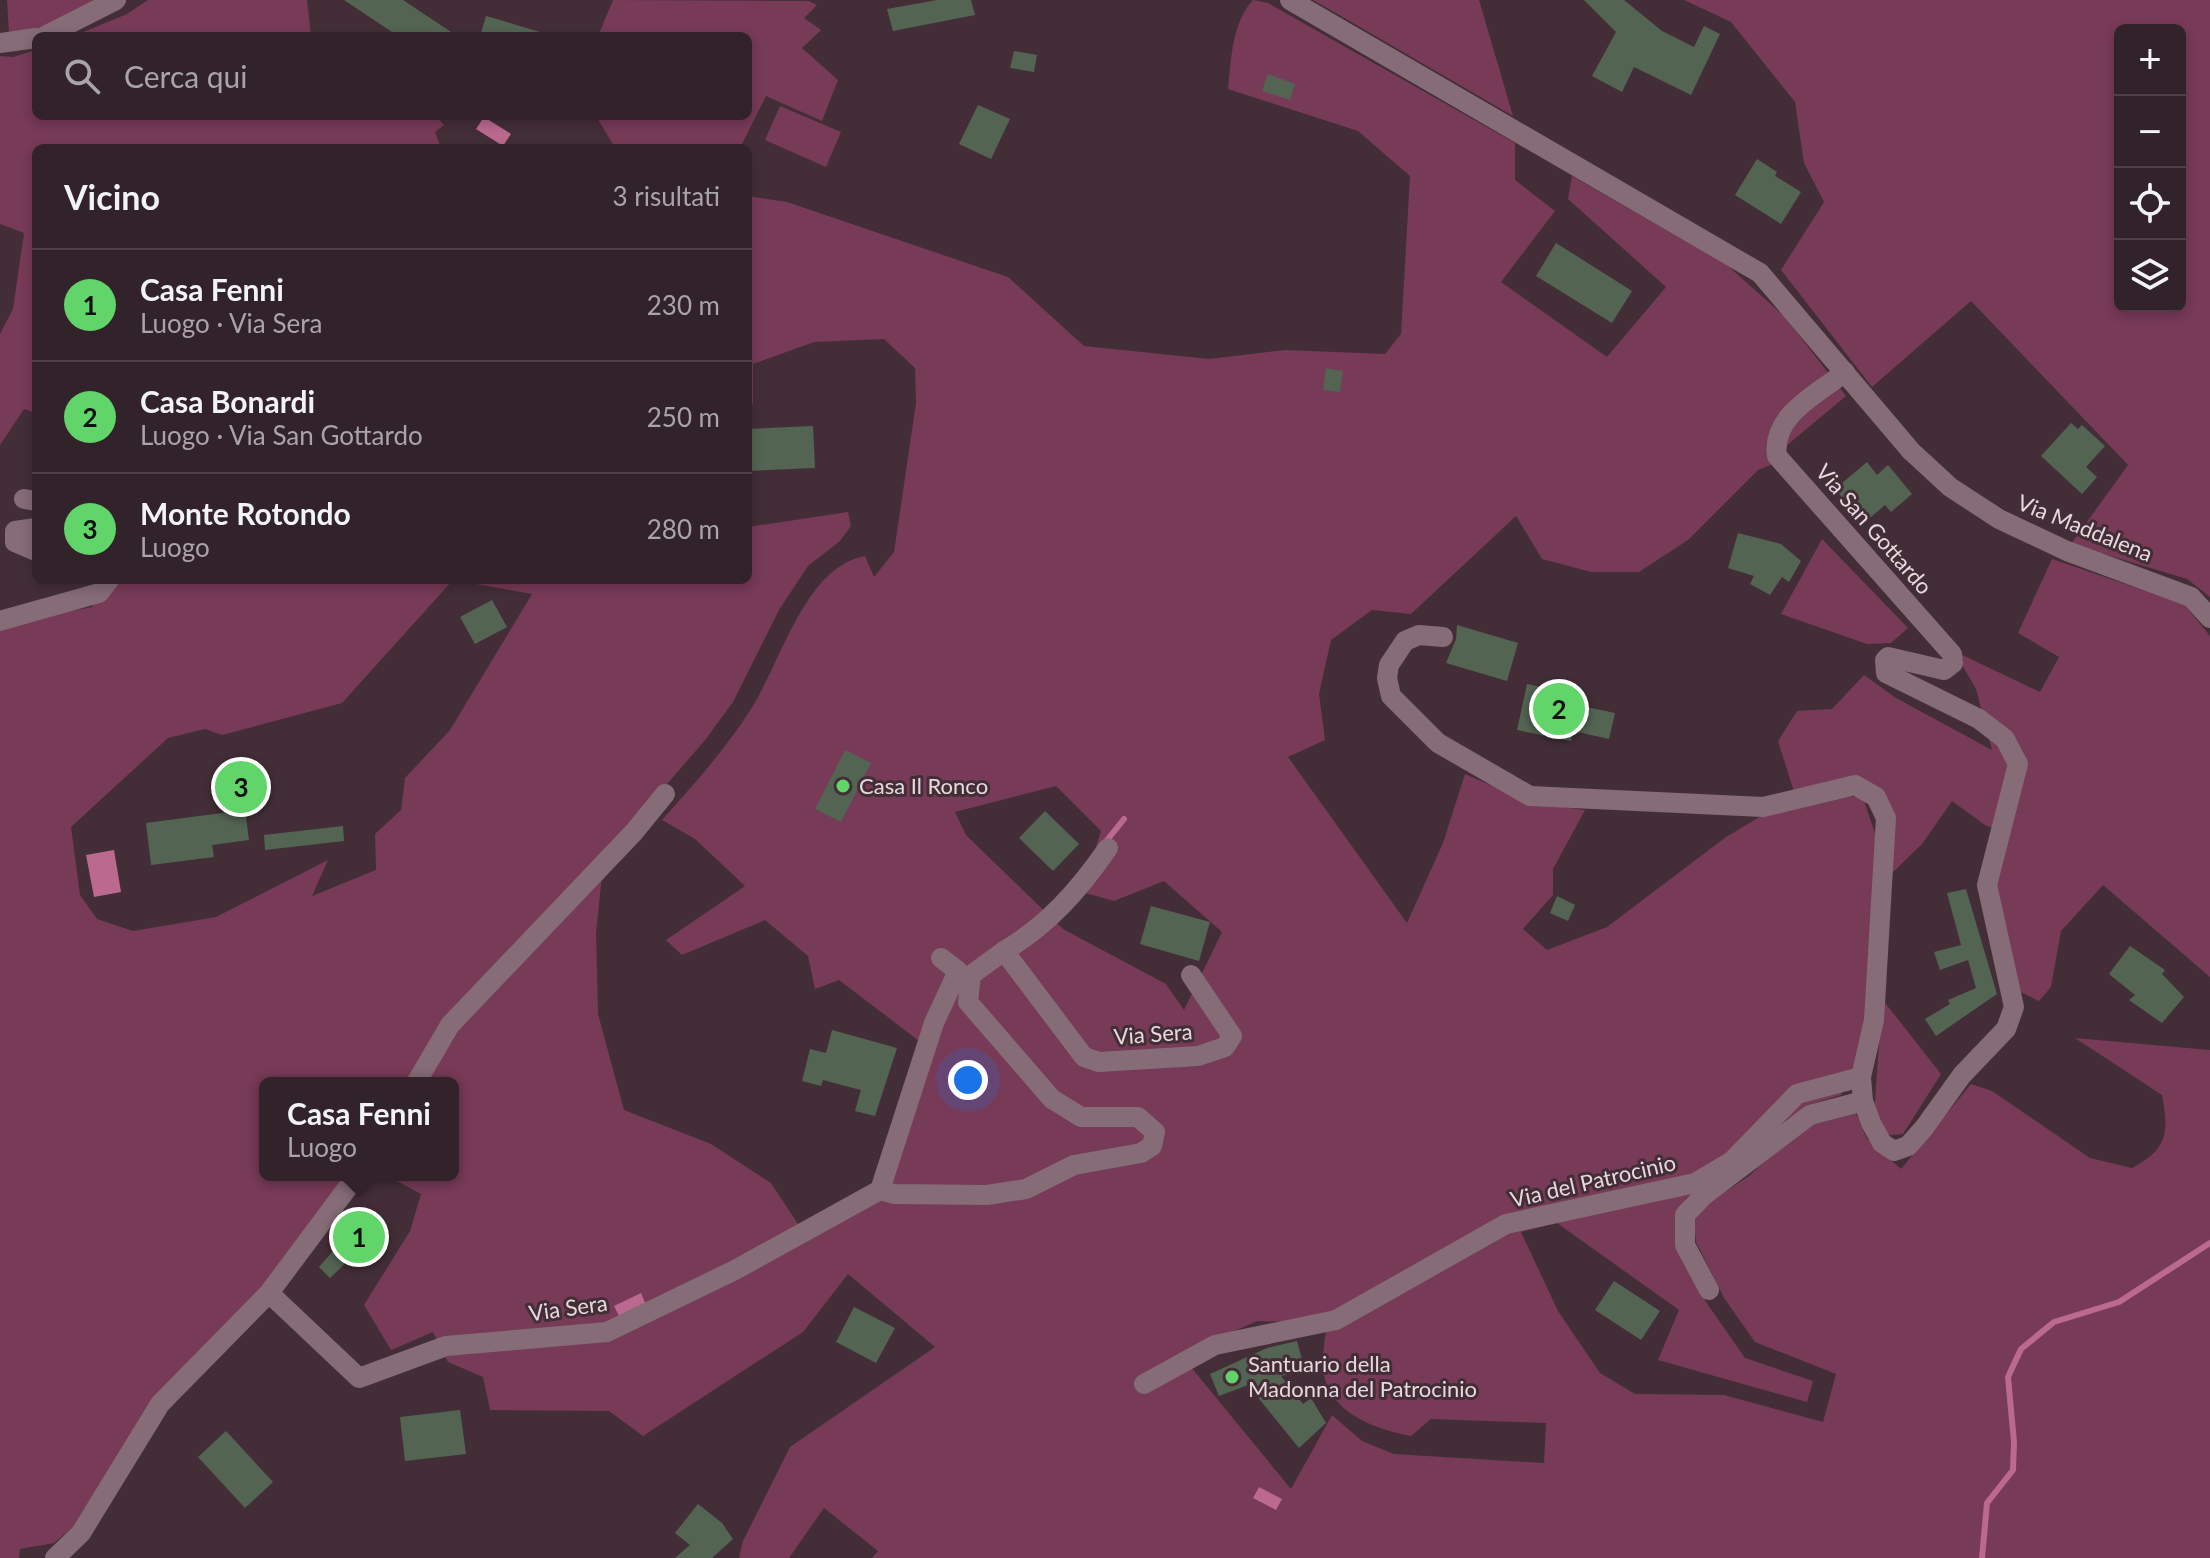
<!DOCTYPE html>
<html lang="it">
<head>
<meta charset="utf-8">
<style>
	body { margin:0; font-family:Lato,sans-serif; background:#3d2f35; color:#f1f3f6 }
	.controls { position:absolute; right:24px; top:24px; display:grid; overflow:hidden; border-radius:12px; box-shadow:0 4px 12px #0003 }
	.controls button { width:72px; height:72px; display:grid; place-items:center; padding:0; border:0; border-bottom:2px solid #4d3f46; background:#322229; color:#f1f3f6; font:40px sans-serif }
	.you { position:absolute; left:968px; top:1080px; width:28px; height:28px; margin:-20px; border:6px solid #fff; border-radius:50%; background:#1a73e8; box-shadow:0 0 0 12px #1a73e833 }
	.badge { display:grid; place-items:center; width:52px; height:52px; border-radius:50%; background:#61d46a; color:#111; font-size:26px; font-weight:700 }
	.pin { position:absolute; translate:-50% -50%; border:4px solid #fff; box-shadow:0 2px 8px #0006 }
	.popup { position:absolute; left:259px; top:1077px; width:200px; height:104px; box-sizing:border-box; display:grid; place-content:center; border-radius:12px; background:#322229; filter:drop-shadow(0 2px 6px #0005); font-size:26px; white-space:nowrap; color:#a8a4a8 }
	.popup b { font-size:30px; color:#f1f3f6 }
	.popup::after { content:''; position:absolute; left:50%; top:100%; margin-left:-16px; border:16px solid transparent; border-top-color:#322229 }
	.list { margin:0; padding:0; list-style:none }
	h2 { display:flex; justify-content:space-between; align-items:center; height:104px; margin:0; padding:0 32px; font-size:34px }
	h2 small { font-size:26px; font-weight:400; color:#a8a4a8 }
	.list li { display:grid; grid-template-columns:52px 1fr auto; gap:24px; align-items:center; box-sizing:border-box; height:112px; padding:0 32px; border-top:2px solid #4d3f46 }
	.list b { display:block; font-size:30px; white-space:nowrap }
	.list p { margin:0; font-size:26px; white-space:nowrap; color:#a8a4a8 }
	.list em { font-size:26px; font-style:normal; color:#a8a4a8 }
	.icon { flex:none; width:44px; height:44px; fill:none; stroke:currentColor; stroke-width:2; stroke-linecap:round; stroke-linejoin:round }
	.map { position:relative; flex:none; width:2210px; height:1558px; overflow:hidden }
	.search { position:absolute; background:#322229; box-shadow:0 4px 12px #0003; left:32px; top:32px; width:720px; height:88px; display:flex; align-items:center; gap:20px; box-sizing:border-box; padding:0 28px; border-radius:12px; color:#a8a4a8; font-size:30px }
	.panel { position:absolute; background:#322229; box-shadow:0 4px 12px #0003; left:32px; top:144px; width:720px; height:440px; border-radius:12px }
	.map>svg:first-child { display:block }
	.green { fill:#773a57; fill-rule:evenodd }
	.water { fill:#bb698f }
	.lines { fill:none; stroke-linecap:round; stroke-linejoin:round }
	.stream { stroke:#bb698f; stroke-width:6 }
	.building { fill:#536453 }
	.minor { stroke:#856c76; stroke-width:20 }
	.poi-dot { fill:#61d46a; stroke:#432e37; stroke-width:3 }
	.labels { text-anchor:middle; stroke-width:6; stroke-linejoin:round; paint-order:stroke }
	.street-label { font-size:22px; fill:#e6d8dd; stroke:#432e37 }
	.poi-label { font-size:22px; fill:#e6d8dd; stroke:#432e37; text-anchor:start }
</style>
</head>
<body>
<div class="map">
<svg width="2210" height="1558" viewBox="0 0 2210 1558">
	<rect width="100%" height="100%" fill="#432e37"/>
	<g class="green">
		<path d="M 7,0 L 100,0 L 51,27 L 9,33 Z"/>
		<path d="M 148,0 L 307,0 L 311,36 L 74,36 L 127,14 Z"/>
		<path d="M 613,0 L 809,1 L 817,5 L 804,18 L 821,30 L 802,48 L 838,80 L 822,121 L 766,96 L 740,148 L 615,148 L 596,116 L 748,116 L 748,36 L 598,36 Z"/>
		<path d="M 1253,0 L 1268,3 L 1515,143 L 1515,180 L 1555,211 L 1501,282 L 1607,357 L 1666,287 L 1568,199 L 1572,176 L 1727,265 L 1785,317 L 1846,396 L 1786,446 L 1778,462 L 1758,470 L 1688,540 L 1639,572 L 1591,572 L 1542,559 L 1516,516 L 1411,614 L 1372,610 L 1331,640 L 1319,694 L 1325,740 L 1288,757 L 1407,923 L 1443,843 L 1465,774 L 1532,803 L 1585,810 L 1553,869 L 1553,895 L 1523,929 L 1547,950 L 1607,927 L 1726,837 L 1766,813 L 1847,796 L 1863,798 L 1877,839 L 1867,1035 L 1858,1066 L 1841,1095 L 1812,1104 L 1784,1121 L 1763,1149 L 1686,1198 L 1680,1219 L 1680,1247 L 1706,1302 L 1745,1358 L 1813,1381 L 1807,1402 L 1658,1360 L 1679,1310 L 1557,1223 L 1521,1232 L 1558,1311 L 1600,1373 L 1635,1394 L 1724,1395 L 1823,1422 L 1836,1374 L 1755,1342 L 1724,1298 L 1696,1242 L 1694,1221 L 1706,1204 L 1749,1176 L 1803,1125 L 1854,1109 L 1867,1139 L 1901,1169 L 1971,1084 L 1992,1091 L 2090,1158 L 2132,1168 C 2168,1149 2169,1133 2162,1095 L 2075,1038 L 2210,1050 L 2210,1558 L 872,1558 L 878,1551 L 824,1508 L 789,1558 L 739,1558 L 743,1541 L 790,1447 L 935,1347 L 848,1274 L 803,1332 L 643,1436 L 609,1411 L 490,1410 L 483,1377 L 448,1362 L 433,1332 L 391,1350 L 364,1305 L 410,1231 L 421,1194 L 386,1175 L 453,1175 L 453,1083 L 421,1083 L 455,1028 L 602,875 L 596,933 L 598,1014 L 624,1110 L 711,1144 L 771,1183 L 798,1224 L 881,1199 L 923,1044 L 839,980 L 815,989 L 808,956 L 765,920 L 682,955 L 666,940 L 745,886 L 695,839 L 662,820 C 694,784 725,750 751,709 C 780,665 805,566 865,556 L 874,577 L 894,552 L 916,403 L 915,368 L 884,339 L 814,342 L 753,364 L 753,404 L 748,405 L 748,196 L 787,202 L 1008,277 L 1084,346 L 1209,359 L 1285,350 L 1385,354 L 1401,334 L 1410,176 L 1358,131 L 1228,89 C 1231,61 1232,22 1253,0 ZM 1056,786 L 1101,831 L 1082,892 L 1114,901 L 1164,881 L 1222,932 L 1184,1010 L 1166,984 L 1063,929 L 966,835 L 955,812 ZM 1257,1321 L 1327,1323 C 1325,1341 1320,1361 1325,1380 C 1336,1416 1379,1430 1411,1436 L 1431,1419 L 1546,1423 L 1544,1463 L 1394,1454 L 1362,1441 L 1332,1415 L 1291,1489 L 1181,1355 Z"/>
		<path d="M 1313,0 L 1479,0 L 1513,116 L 1334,12 Z"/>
		<path d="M 1684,0 L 2210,0 L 2210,597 L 2187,579 L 2071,544 L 2128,465 L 1971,301 L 1872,387 L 1781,270 L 1824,202 L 1804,163 L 1795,102 L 1731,22 ZM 2120,30 L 2180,30 L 2180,306 L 2120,306 Z"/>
		<path d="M 36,50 L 36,116 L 436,116 L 444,125 L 435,132 L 441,148 L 36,148 L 36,413 L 24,409 L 0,445 L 0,334 L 13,309 L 24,233 L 0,224 L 0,56 L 13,57 Z"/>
		<path d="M 780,106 L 841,132 L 826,167 L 765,140 Z"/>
		<path d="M 848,512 L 851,526 L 840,541 L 808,566 L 779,610 L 733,702 L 706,739 L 408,1083 L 265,1083 L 265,1175 L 350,1175 L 73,1527 L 54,1543 L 20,1549 L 19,1558 L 0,1558 L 0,624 L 92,607 L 100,589 L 96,580 L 748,580 L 748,527 ZM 453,580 L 532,594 L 450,730 L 405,778 L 401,810 L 375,834 L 376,870 L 312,896 L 328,860 L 216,917 L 133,931 L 97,919 L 80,895 L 71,827 L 168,738 L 205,729 L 222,735 L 342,703 Z"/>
		<path d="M 1822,539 L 1908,628 L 1891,643 L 1867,644 L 1781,614 Z"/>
		<path d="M 2052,559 L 2184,604 L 2210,636 L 2210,977 L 2103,885 L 2061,931 L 2051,987 L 2039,1001 L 2016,990 L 1993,893 L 2003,832 L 1985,825 L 1952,801 L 1922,844 L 1891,874 L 1878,792 L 1796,798 L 1778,741 L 1797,711 L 1832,709 L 1864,675 L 1896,698 L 1992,750 L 1976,689 L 1954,651 L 2040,692 L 2059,657 L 2018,633 Z"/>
		<path d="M 1882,999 L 1941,1074 L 1903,1134 L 1890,1135 L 1880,1131 L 1874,1117 Z"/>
	</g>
	<g class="water">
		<path d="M 484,117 L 511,134 L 503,146 L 476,129 Z"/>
		<path d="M 114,850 L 121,892 L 94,897 L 86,855 Z"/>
		<path d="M 641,1293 L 646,1305 L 620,1318 L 614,1306 Z"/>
		<path d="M 1259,1487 L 1282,1499 L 1276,1510 L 1253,1498 Z"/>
	</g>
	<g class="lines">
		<g class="stream">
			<path d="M 1104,844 L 1124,819"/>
			<path d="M 1982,1558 L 1987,1503 L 2013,1470 L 2014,1442 L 2008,1377 L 2021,1349 L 2054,1322 L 2119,1302 L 2210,1243"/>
		</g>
	</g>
	<g class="building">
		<path d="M 344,0 L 403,0 L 457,36 L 398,36 Z"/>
		<path d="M 937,0 L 971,0 L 975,15 L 893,31 L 887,9 Z"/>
		<path d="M 1584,0 L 1624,0 L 1662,31 L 1694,47 L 1704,26 L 1720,34 L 1691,95 L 1634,67 L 1622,92 L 1592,76 L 1616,32 Z"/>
		<path d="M 486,16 L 540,32 L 540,36 L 480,36 Z"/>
		<path d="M 1014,51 L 1037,55 L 1034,72 L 1010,68 Z"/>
		<path d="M 1268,74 L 1295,84 L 1290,100 L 1262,91 Z"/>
		<path d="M 978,105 L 1010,119 L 991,159 L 959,144 Z"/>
		<path d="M 1757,159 L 1777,172 L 1775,176 L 1801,192 L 1781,224 L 1735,195 Z"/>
		<path d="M 1556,243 L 1632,291 L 1612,323 L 1536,276 Z"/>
		<path d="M 1326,368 L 1343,371 L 1340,392 L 1323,390 Z"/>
		<path d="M 2071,423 L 2078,429 L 2082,425 L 2105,446 L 2086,467 L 2097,477 L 2082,494 L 2041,456 Z"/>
		<path d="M 813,426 L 815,468 L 748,471 L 748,429 Z"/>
		<path d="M 1867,462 L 1877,475 L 1888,465 L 1912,494 L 1891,512 L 1885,505 L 1864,523 L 1835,489 Z"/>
		<path d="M 1738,533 L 1781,544 L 1801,561 L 1789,582 L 1782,577 L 1770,595 L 1750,584 L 1754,576 L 1728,568 Z"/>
		<path d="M 492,600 L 507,627 L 475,644 L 460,617 Z"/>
		<path d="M 1457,625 L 1518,643 L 1507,681 L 1446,663 L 1456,639 Z"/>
		<path d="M 1527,684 L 1579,695 L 1577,705 L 1615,713 L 1609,739 L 1573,731 L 1571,741 L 1517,730 Z"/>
		<path d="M 845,750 L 871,763 L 841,822 L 815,809 Z"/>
		<path d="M 245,810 L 249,840 L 212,845 L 214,857 L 151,865 L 146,823 Z"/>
		<path d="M 1045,811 L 1079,844 L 1053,871 L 1019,838 Z"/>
		<path d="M 343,826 L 344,841 L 265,850 L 264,835 Z"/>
		<path d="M 1966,889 L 1997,994 L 1936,1036 L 1925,1019 L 1950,1004 L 1948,1000 L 1976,988 L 1968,960 L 1940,970 L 1934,952 L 1961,945 L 1947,893 Z"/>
		<path d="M 1557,896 L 1575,905 L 1568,921 L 1550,913 Z"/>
		<path d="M 1151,906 L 1210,922 L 1199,961 L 1140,944 Z"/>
		<path d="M 2130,946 L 2165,970 L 2162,974 L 2184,997 L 2162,1023 L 2129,1000 L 2135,995 L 2109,974 Z"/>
		<path d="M 832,1030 L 897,1048 L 875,1116 L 855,1111 L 861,1090 L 823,1080 L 821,1086 L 802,1081 L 810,1049 L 826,1053 Z"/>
		<path d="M 367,1212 L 383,1227 L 330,1278 L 319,1267 Z"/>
		<path d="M 1614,1281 L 1660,1311 L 1641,1340 L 1595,1310 Z"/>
		<path d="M 854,1307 L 895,1328 L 876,1363 L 836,1342 Z"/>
		<path d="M 1297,1341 L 1305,1371 L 1281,1376 L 1303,1404 L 1311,1398 L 1326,1423 L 1299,1448 L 1248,1385 L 1219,1396 L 1210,1374 L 1267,1348 Z"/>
		<path d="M 460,1410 L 466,1454 L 405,1461 L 400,1417 Z"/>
		<path d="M 226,1431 L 273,1482 L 245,1508 L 198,1457 Z"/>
		<path d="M 698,1504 L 722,1523 L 733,1539 L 712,1558 L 675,1558 L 690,1545 L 675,1533 Z"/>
	</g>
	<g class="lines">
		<g class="minor">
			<path d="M 1290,0 L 1760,273 L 1911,451 L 1950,487 L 1999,519 L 2067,551 L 2191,597 L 2210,618"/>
			<path d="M 45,36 L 116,0"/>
			<path d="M 0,43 L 36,38"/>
			<path d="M 24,499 L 36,501"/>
			<path d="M 36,528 L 15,531 L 15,542 L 36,551"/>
			<path d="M 0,621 L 99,593 L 109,580"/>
			<path d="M 1443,637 L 1419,635 L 1405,641 L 1389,665 L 1387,678 L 1391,696 L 1438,743 L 1530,796 L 1763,807 L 1855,785 L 1876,797 L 1886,818 L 1874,1020 L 1861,1077 L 1863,1101 L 1871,1123 L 1882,1143 L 1894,1151 L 1908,1146 L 1924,1128 L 1962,1075 L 2006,1029 L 2014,1007 L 1987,885 L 2018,764 L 2005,739 L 1979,719 L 1886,673 L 1885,660 L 1888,657 L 1944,670 L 1953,663 L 1952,654 L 1777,456 C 1771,415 1818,394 1845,372"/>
			<path d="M 1004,951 C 1048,925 1079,890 1108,848"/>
			<path d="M 416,1083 L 450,1025 L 634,832 L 665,794"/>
			<path d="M 880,1190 L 894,1194 L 987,1195 L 1026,1189 L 1074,1165 L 1141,1153 L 1152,1146 L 1155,1132 L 1138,1117 L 1081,1117 L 1052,1099 L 968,1002 L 971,975 L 1004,951 L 1084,1057 L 1099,1062 L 1198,1056 L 1225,1047 L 1232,1036 L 1191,975"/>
			<path d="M 1709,1290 L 1685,1245 L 1685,1215 L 1703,1196 L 1810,1115 L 1863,1101"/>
			<path d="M 269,1293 L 359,1378 L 446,1346 L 607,1332 L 735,1270 L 880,1190 L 934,1023 L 958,971 L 941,958"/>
			<path d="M 1144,1384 L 1215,1345 L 1336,1320 L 1506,1224 L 1695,1183 L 1732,1161 L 1797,1094 L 1861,1077"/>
			<path d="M 55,1558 L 81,1533 L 160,1404 L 269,1293 L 357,1175"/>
		</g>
	</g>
	<g class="poi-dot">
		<circle cx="843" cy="786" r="8"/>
		<circle cx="1232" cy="1377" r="8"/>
	</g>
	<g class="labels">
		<g class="street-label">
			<text transform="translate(2085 528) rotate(22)" y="8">Via Maddalena</text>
			<text transform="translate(1874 529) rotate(49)" y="8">Via San Gottardo</text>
			<text transform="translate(1153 1034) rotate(-4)" y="8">Via Sera</text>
			<text transform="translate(1593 1181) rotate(-13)" y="8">Via del Patrocinio</text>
			<text transform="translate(568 1308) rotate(-8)" y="8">Via Sera</text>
		</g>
		<g class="poi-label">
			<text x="859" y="794">Casa Il Ronco</text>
			<text x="1248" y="1372">Santuario della<tspan x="1248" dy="25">Madonna del Patrocinio</tspan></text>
		</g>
	</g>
</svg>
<div class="controls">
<button>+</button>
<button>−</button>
<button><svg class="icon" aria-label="locate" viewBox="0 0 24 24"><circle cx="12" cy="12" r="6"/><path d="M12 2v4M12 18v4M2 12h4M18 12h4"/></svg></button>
<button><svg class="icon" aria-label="layers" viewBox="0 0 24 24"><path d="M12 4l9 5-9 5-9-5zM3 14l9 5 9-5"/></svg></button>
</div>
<div class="you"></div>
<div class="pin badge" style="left:359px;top:1237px">1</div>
<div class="popup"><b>Casa Fenni</b>Luogo</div>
<div class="pin badge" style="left:1559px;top:709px">2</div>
<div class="pin badge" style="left:241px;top:787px">3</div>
<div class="search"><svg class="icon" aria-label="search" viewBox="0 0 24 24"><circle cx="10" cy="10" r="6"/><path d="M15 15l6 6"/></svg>Cerca qui</div>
<section class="panel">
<h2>Vicino<small>3 risultati</small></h2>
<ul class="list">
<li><span class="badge">1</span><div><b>Casa Fenni</b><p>Luogo · Via Sera</p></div><em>230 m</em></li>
<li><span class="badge">2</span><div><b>Casa Bonardi</b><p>Luogo · Via San Gottardo</p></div><em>250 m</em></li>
<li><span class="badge">3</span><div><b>Monte Rotondo</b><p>Luogo</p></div><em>280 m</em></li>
</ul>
</section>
</div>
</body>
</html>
